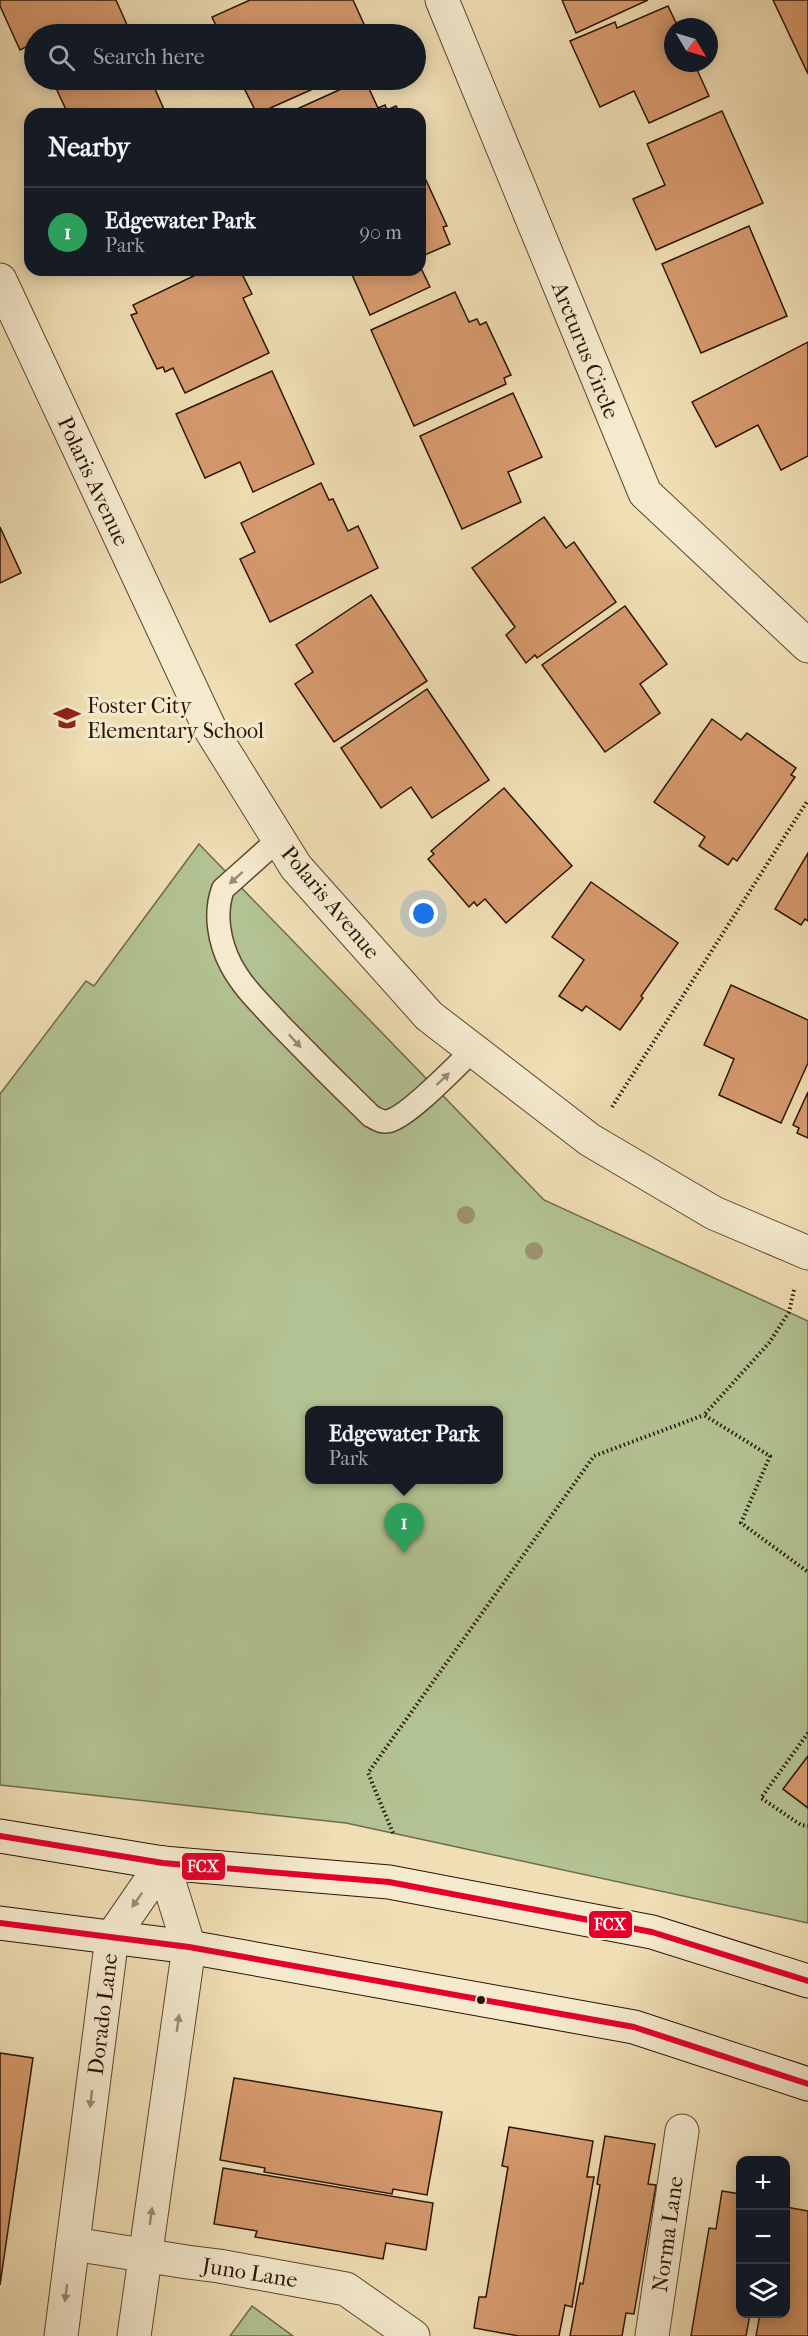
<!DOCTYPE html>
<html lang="en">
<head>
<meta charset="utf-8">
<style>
	body { margin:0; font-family:"IM FELL French Canon",serif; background:#20242c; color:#f1f3f6 }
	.controls { position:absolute; right:18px; bottom:18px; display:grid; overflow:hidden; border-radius:12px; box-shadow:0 3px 15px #0003 }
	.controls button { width:54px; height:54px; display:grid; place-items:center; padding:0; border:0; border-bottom:2px solid #363941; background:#171b24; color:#f1f3f6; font:30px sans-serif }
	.compass { position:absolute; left:664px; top:18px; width:54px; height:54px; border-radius:50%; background:#171b24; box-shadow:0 3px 15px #0003; rotate:128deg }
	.you { position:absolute; left:424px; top:914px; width:21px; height:21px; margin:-15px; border:4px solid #fff; border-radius:50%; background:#1a73e8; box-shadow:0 0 0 9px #1a73e833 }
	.badge { display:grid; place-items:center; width:39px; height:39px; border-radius:50%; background:#0b8043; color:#fff; font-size:20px; font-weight:700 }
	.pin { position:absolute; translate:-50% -50px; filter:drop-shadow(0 2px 3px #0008) }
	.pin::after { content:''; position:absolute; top:32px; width:21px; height:18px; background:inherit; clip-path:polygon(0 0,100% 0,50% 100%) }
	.popup { position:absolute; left:305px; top:1406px; width:198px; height:78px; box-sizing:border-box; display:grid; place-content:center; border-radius:12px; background:#171b24; filter:drop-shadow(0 2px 4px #0005); font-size:20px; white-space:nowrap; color:#9ea1a6 }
	.popup b { font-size:22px; color:#f1f3f6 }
	.popup::after { content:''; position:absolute; left:50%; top:100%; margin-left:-12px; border:12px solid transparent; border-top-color:#171b24 }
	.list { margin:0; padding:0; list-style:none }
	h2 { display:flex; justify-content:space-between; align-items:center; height:78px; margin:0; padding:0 24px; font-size:26px }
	h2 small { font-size:20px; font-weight:400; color:#9ea1a6 }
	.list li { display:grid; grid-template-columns:39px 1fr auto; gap:18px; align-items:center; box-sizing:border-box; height:90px; padding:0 24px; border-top:2px solid #363941 }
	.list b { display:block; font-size:22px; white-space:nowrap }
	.list p { margin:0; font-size:20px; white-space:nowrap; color:#9ea1a6 }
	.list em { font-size:20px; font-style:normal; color:#9ea1a6 }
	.icon { flex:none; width:33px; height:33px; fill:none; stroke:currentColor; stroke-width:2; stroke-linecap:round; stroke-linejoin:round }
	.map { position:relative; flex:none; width:808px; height:2336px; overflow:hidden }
	.search { position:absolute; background:#171b24; box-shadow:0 3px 15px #0003; left:24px; top:24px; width:402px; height:66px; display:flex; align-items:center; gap:15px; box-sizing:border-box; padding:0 21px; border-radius:33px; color:#9ea1a6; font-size:22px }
	.panel { position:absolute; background:#171b24; box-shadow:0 3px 15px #0003; left:24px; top:108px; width:402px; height:168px; border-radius:18px }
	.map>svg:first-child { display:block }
	.green { fill:#b3c292; stroke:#6f6b4c; stroke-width:1.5; fill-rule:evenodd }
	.building { fill:#d69a6d; stroke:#2b1406; stroke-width:1.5 }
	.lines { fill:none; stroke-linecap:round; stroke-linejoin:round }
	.service-casing { stroke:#5c4632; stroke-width:25 }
	.minor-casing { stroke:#5c4632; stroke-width:35 }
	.secondary-casing { stroke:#2b1406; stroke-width:35 }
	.path { stroke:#2b1406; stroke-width:4; stroke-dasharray:1.5 3; stroke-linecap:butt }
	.service { stroke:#f5eace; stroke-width:22 }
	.minor { stroke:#f5eace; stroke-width:33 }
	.secondary { stroke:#f5eace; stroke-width:33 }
	.bus-1-casing { stroke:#f5eace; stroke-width:10 }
	.bus-1 { stroke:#e4002b; stroke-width:6 }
	.tree { fill:#9e906f }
	.oneway { fill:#9a8a74 }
	.bus-dot { fill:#2b1406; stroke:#f5eace; stroke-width:2 }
	.labels { text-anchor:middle; stroke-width:6; stroke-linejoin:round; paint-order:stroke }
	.street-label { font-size:22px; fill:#2b1406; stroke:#f5eace }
	.poi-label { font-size:22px; fill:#2b1406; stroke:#f5eace; text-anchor:start }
	.line-badge { stroke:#f5eace; stroke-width:2 }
	.badge-label { font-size:16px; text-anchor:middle; font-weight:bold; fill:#fff }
</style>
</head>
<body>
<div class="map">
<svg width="808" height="2336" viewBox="0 0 808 2336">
	<rect width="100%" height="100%" fill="#f0deb4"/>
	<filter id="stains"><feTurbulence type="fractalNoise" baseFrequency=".00333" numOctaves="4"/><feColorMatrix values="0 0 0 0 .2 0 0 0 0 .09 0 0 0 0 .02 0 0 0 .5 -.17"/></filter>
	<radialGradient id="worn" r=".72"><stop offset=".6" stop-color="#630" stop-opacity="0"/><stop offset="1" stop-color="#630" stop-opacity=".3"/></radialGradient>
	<g class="green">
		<path d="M 199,844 L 544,1200 L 808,1321 L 808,1923 L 346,1823 L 0,1785 L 0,1094 L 86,981 L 94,986 ZM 310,1410 L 498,1410 L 498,1480 L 310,1480 Z"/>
		<path d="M 252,2306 L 293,2336 L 230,2336 Z"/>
	</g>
	<g class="building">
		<path d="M 0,0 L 116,0 L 131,34 L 58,34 L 57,33 L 34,34 L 34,43 L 20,50 L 0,6 Z"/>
		<path d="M 250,0 L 353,0 L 368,33 L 364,34 L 220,34 L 212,17 Z"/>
		<path d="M 562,0 L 648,0 L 576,33 Z"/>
		<path d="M 773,0 L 808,0 L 808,74 Z"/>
		<path d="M 668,6 L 678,27 L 673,27 L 673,63 L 694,63 L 709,96 L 649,123 L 634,91 L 600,107 L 570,41 L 615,22 L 617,28 Z"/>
		<path d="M 69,80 L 151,80 L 166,114 L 68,114 L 55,86 Z"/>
		<path d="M 240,80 L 333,80 L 257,114 Z"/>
		<path d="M 361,80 L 365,80 L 378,108 L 385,105 L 387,110 L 396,106 L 400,114 L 286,114 Z"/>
		<path d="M 722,111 L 763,203 L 656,250 L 633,199 L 665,185 L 647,144 Z"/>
		<path d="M 425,178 L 447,226 L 443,227 L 450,244 L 420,257 L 420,180 Z"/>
		<path d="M 749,226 L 787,316 L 701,353 L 662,264 Z"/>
		<path d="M 420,266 L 430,287 L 370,315 L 350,270 L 420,270 Z"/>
		<path d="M 206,270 L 240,270 L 252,294 L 243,298 L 269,353 L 185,393 L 173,368 L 165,372 L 163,367 L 157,369 L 131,315 L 137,313 L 133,305 Z"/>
		<path d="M 455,292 L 469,322 L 477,319 L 480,325 L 486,322 L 511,375 L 504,378 L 506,384 L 414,426 L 371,330 Z"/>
		<path d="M 808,342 L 808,456 L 781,470 L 758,425 L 716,447 L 692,402 Z"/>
		<path d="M 272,371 L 314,464 L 253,492 L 240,462 L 205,478 L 176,414 Z"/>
		<path d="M 513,393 L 542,457 L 508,472 L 521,502 L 462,529 L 420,436 Z"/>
		<path d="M 321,483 L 329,500 L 333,499 L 348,531 L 358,526 L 378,568 L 270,622 L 240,559 L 255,552 L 241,523 Z"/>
		<path d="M 544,517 L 566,548 L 574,542 L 616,602 L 537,658 L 535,655 L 526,663 L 506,635 L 515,627 L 472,568 Z"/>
		<path d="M 0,527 L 21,573 L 0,583 Z"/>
		<path d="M 371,595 L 427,681 L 334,742 L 295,684 L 313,672 L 296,645 Z"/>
		<path d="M 625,606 L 667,664 L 640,684 L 660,713 L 605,752 L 542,665 Z"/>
		<path d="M 427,689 L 489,780 L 432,818 L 411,787 L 381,808 L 341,748 Z"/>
		<path d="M 712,719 L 741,740 L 747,733 L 796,768 L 791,775 L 795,777 L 737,861 L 733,858 L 728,865 L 699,846 L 705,837 L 654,802 Z"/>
		<path d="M 504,788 L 572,866 L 506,923 L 485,899 L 477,906 L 474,902 L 469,907 L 428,859 L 434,854 L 431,851 Z"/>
		<path d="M 808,853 L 808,921 L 805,919 L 801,925 L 775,909 Z"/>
		<path d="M 591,882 L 678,943 L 641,996 L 643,998 L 620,1030 L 586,1006 L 582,1011 L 559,996 L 584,960 L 552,937 Z"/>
		<path d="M 731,985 L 808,1020 L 808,1063 L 781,1123 L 719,1095 L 734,1059 L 704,1045 Z"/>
		<path d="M 808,1092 L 808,1138 L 797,1133 L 799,1128 L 793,1125 Z"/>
		<path d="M 808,1756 L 808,1808 L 783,1789 Z"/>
		<path d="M 0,2053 L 33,2058 L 0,2285 Z"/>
		<path d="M 234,2078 L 442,2112 L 427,2195 L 393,2189 L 392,2194 L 264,2172 L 265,2168 L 220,2160 Z"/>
		<path d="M 509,2127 L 593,2141 L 587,2177 L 594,2177 L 572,2307 L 565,2305 L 559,2336 L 519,2336 L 474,2328 L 479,2297 L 486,2297 L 508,2167 L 502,2166 Z"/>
		<path d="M 605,2136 L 655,2144 L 648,2184 L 656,2185 L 634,2314 L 626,2313 L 622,2336 L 570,2336 L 580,2283 L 583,2284 L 600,2185 L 597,2184 Z"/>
		<path d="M 223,2168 L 433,2203 L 426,2250 L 386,2243 L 383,2259 L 255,2237 L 257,2231 L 214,2224 Z"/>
		<path d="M 722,2191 L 740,2194 L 740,2314 L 750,2314 L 746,2336 L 691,2336 L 709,2228 L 716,2229 Z"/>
		<path d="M 786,2207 L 808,2211 L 808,2336 L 756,2336 L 760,2314 L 786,2314 Z"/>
	</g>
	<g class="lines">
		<defs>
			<path id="service" d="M 279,839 L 223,889 C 214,913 219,942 231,965 C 243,988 263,1006 280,1025 C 310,1056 340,1086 371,1116 C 377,1119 382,1123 389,1121 C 409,1116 456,1066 473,1050"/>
			<g id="minor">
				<path d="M 442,0 L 645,493 L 808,646"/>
				<path d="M 0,280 L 209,727 L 296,867 L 429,1016 L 590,1140 L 714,1213 L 808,1253"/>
				<path d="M 73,2244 L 187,2262 L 219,2266 L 346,2289 L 413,2336"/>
				<path d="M 61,2336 L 112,1937 L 163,1863"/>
				<path d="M 134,2336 L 189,1947 L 163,1863"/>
				<path d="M 652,2336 L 682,2131"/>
			</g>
			<g id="secondary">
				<path d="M 0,1836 L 163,1863 L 389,1882 L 652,1932 L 808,1981"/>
				<path d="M 0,1923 L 189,1947 L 634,2027 L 808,2084"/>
			</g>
		</defs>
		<use href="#service" class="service-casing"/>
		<use href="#minor" class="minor-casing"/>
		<use href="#secondary" class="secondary-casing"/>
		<g class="path">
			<path d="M 612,1107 L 808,800"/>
			<path d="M 794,1290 L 789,1312 L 769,1343 L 704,1415 L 770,1456 L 741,1523 L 808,1572"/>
			<path d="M 808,1733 L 761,1798 L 801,1825 L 808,1826"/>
			<path d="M 393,1833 L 368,1773 L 594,1456 L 704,1415"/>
		</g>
		<use href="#service" class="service"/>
		<use href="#minor" class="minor"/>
		<use href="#secondary" class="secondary"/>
		<defs>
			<g id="bus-1">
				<path d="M 0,1836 L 163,1863 L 389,1882 L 652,1932 L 808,1981"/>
				<path d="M 0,1923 L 189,1947 L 634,2027 L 808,2084"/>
			</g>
		</defs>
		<use href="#bus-1" class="bus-1-casing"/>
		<use href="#bus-1" class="bus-1"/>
	</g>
	<g class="tree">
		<circle cx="466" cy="1215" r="9"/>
		<circle cx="534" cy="1251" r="9"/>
	</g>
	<defs><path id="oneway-solid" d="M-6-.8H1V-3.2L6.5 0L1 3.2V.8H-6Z" transform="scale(1.5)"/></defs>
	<g class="oneway">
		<use href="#oneway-solid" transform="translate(236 878) rotate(138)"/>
		<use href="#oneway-solid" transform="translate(295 1041) rotate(47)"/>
		<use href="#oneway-solid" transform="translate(443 1079) rotate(-43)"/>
		<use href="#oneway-solid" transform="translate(137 1900) rotate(125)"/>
		<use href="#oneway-solid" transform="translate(178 2023) rotate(-82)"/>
		<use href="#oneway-solid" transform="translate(91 2099) rotate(97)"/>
		<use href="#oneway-solid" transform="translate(151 2216) rotate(-82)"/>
		<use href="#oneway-solid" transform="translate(66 2293) rotate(97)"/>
	</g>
	<defs>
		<symbol id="school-bare" viewBox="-9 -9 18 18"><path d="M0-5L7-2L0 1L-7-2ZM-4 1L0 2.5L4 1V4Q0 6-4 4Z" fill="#8f2418" stroke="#f5eace" stroke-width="2.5" paint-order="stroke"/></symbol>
	</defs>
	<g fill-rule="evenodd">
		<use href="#school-bare" x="48" y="699" width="38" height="38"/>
	</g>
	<circle class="bus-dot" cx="481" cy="2000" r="5"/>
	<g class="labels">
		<g class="street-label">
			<text transform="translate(586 350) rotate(68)" y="8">Arcturus Circle</text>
			<text transform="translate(94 481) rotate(65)" y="8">Polaris Avenue</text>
			<text transform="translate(331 902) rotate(50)" y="8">Polaris Avenue</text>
			<text transform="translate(102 2014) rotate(-83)" y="8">Dorado Lane</text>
			<text transform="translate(667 2234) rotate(-82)" y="8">Norma Lane</text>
			<text transform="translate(250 2272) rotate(9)" y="8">Juno Lane</text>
		</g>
		<g class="poi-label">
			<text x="87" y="713">Foster City<tspan x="87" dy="25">Elementary School</tspan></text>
		</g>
	</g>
	<g class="line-badge">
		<rect x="181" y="1852" width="45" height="29" rx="6" fill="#e4002b"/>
		<rect x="588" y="1910" width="45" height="29" rx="6" fill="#e4002b"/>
	</g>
	<g class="badge-label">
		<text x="203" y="1872">FCX</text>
		<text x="610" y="1930">FCX</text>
	</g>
	<rect width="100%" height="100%" filter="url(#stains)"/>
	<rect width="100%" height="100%" fill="url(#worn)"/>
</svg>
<div class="controls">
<button>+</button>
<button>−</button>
<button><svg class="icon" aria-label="layers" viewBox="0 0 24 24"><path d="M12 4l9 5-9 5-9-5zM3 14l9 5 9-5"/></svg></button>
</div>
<svg class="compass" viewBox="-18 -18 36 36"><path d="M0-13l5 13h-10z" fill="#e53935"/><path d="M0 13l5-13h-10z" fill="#9ea1a6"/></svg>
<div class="you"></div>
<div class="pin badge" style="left:404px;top:1553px;background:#2e9e5b">1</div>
<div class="popup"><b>Edgewater Park</b>Park</div>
<div class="search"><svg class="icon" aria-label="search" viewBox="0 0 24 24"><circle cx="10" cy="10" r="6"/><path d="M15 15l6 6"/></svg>Search here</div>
<section class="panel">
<h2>Nearby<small></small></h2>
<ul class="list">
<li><span class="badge" style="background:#2e9e5b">1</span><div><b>Edgewater Park</b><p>Park</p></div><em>90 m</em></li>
</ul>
</section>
</div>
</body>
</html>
